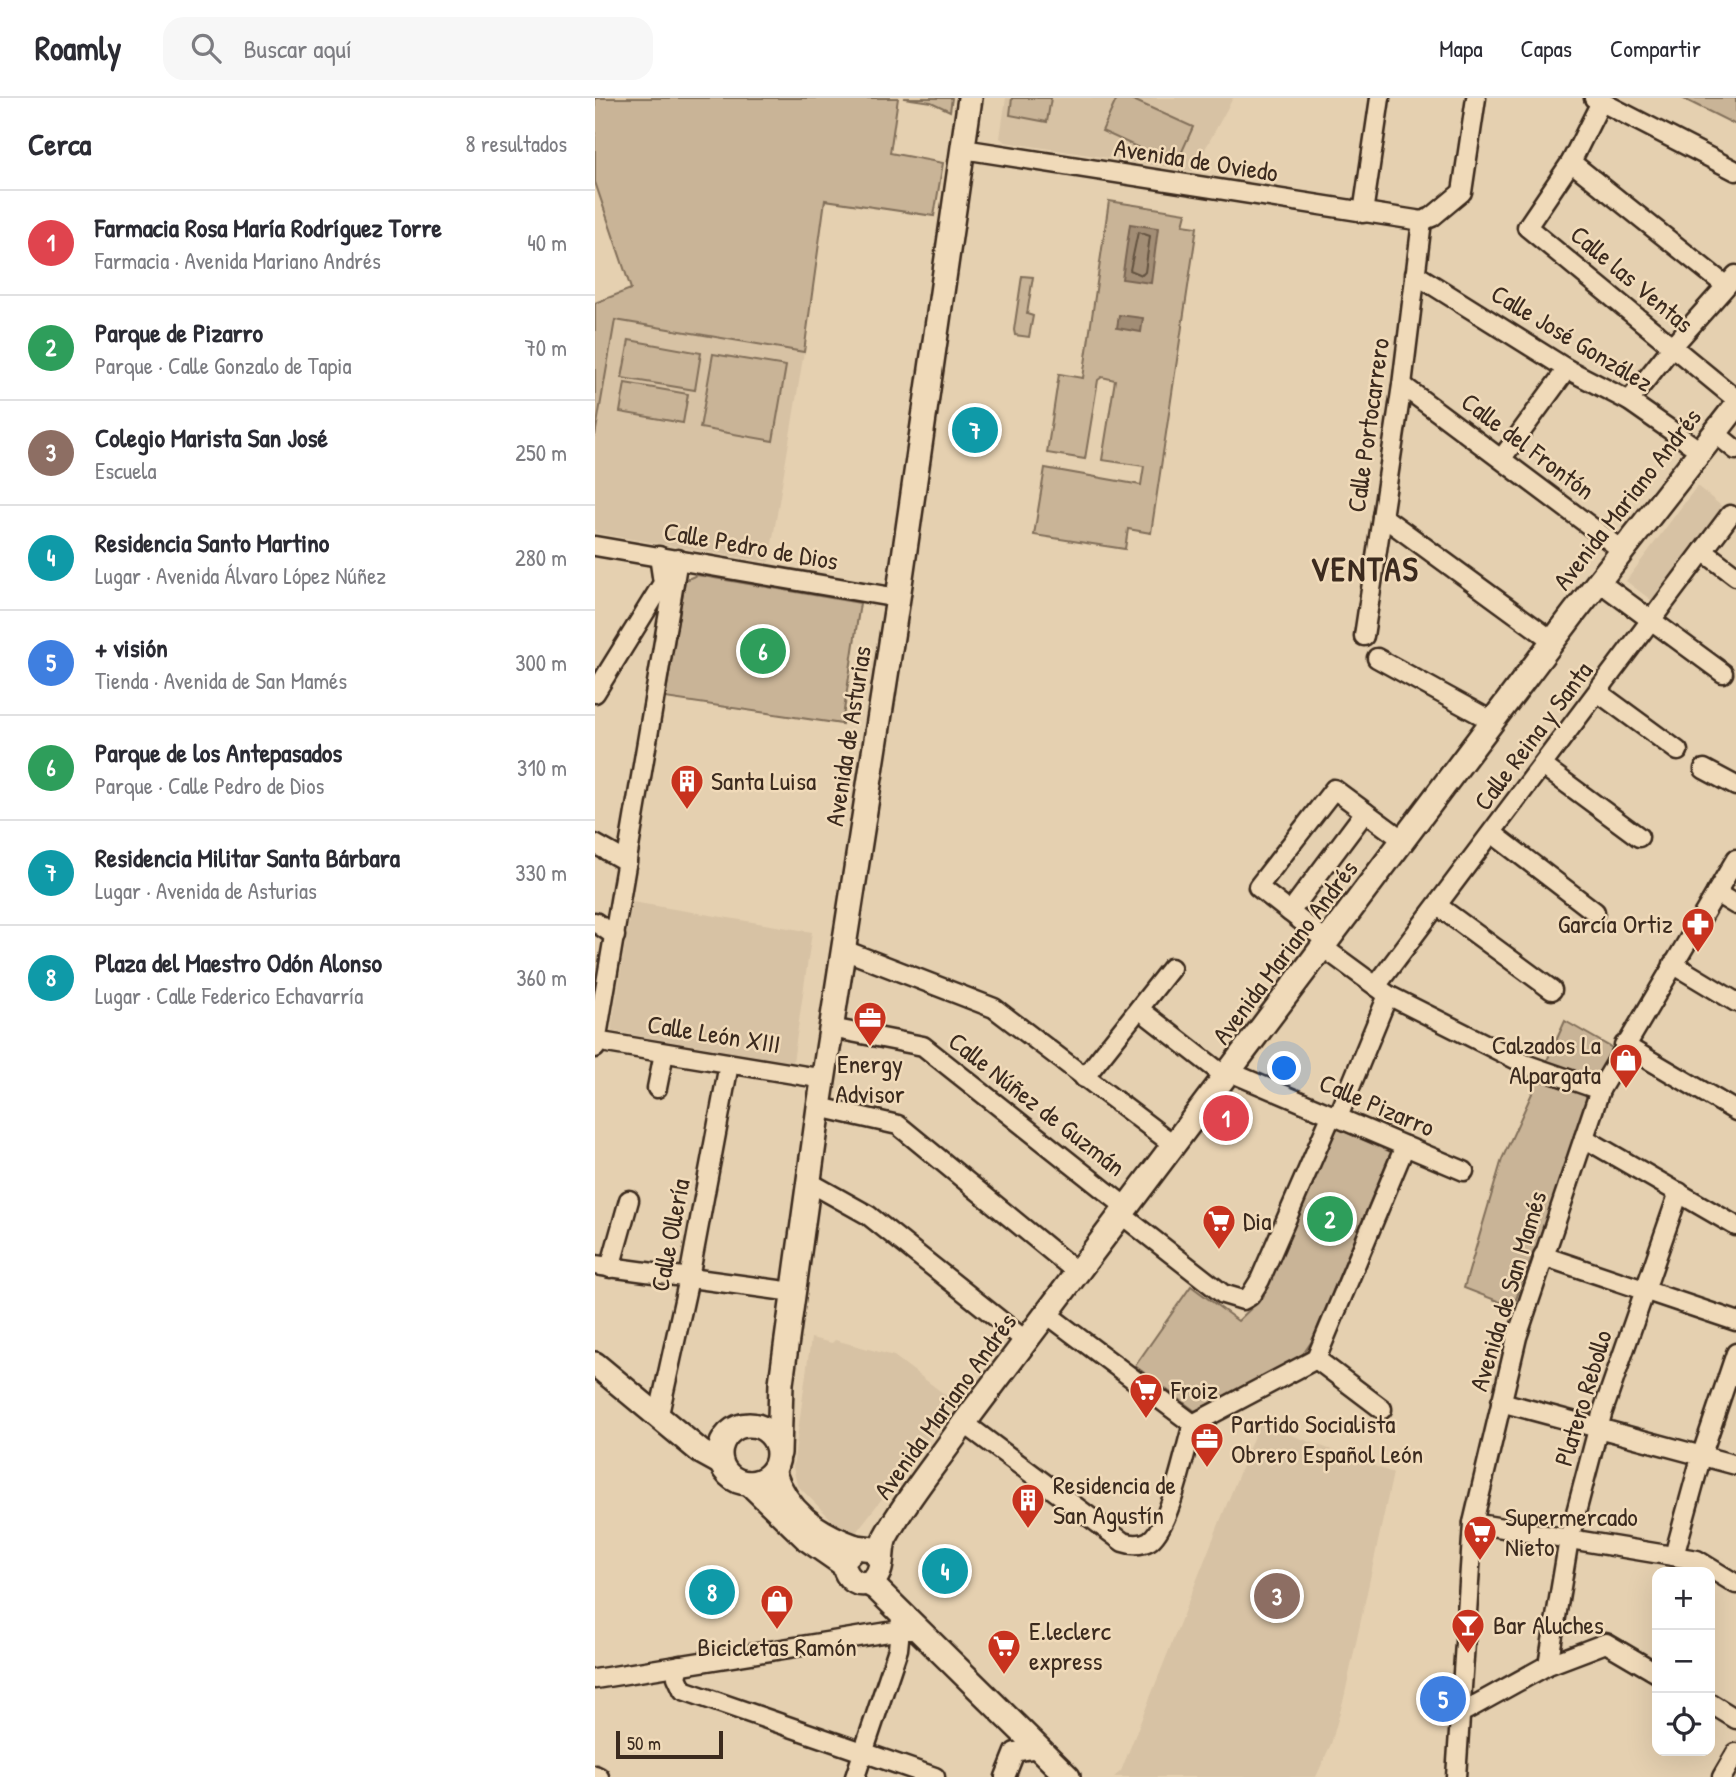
<!DOCTYPE html>
<html lang="es">
<head>
<meta charset="utf-8">
<style>
	body { margin:0; font-family:"Patrick Hand",sans-serif; background:#f7f7f7; color:#2b2b33 }
	.controls { position:absolute; right:21px; bottom:21px; display:grid; overflow:hidden; border-radius:14px; box-shadow:0 7px 28px #0002 }
	.controls button { width:63px; height:63px; display:grid; place-items:center; padding:0; border:0; border-bottom:2px solid #e1e1e2; background:#fff; color:#2b2b33; font:35px sans-serif }
	.scale { position:absolute; left:21px; bottom:18px; width:107px; box-sizing:border-box; padding-left:7px; border:4px solid #3b2a1e; border-top:0; font-size:19px; line-height:24px; white-space:nowrap; color:#3b2a1e; -webkit-text-stroke:5px #f0dab9; paint-order:stroke }
	.you { position:absolute; left:690px; top:971px; width:24px; height:24px; margin:-18px; border:5px solid #fff; border-radius:50%; background:#1a73e8; box-shadow:0 0 0 10px #1a73e833 }
	.badge { display:grid; place-items:center; width:46px; height:46px; border-radius:50%; background:#c8321e; color:#fff; font-size:23px; font-weight:700 }
	.pin { position:absolute; translate:-50% -50%; border:4px solid #fff; box-shadow:0 2px 7px #0006 }
	.list { margin:0; padding:0; list-style:none }
	h2 { display:flex; justify-content:space-between; align-items:center; height:91px; margin:0; padding:0 28px; font-size:30px }
	h2 small { font-size:23px; font-weight:400; color:#7c7c81 }
	.list li { display:grid; grid-template-columns:46px 1fr auto; gap:21px; align-items:center; box-sizing:border-box; height:105px; padding:0 28px; border-top:2px solid #e1e1e2 }
	.list b { display:block; font-size:26px; white-space:nowrap }
	.list p { margin:0; font-size:23px; white-space:nowrap; color:#7c7c81 }
	.list em { font-size:23px; font-style:normal; color:#7c7c81 }
	.icon { flex:none; width:38px; height:38px; fill:none; stroke:currentColor; stroke-width:2; stroke-linecap:round; stroke-linejoin:round }
	.map { position:relative; flex:none; width:1141px; height:1679px; overflow:hidden }
	header { display:flex; align-items:center; gap:42px; box-sizing:border-box; height:98px; padding:0 35px; background:#fff; border-bottom:2px solid #e1e1e2 }
	header strong { font-size:33px }
	nav { display:flex; gap:38px; margin-inline-start:auto; font-size:24px }
	.search { width:490px; height:63px; background:#f7f7f7; display:flex; align-items:center; gap:18px; box-sizing:border-box; padding:0 24px; border-radius:21px; color:#7c7c81; font-size:26px }
	main { display:flex }
	aside { flex:1; background:#fff }
	.map>svg:first-child { display:block }
	.built { fill:#d7c2a4 }
	.green { fill:#c9b497; stroke:#826f5a; stroke-width:2 }
	.water { fill:#a28d75; stroke:#796552; stroke-width:2 }
	.lines { fill:none; stroke-linecap:round; stroke-linejoin:round }
	.shore { stroke:#645241; stroke-width:2 }
	.minor-casing { stroke:#3b2a1e; stroke-width:23 }
	.major-casing { stroke:#3b2a1e; stroke-width:28 }
	.minor { stroke:#f0dab9; stroke-width:18 }
	.major { stroke:#f0dab9; stroke-width:23 }
	.labels { text-anchor:middle; stroke-width:5; stroke-linejoin:round; paint-order:stroke }
	.street-label { font-size:26px; fill:#3b2a1e; stroke:#f0dab9 }
	.poi-label { font-size:26px; fill:#3b2a1e; stroke:#f0dab9; text-anchor:start }
	.district-label { font-size:33px; font-weight:bold; letter-spacing:2px; fill:#3b2a1e; stroke:#f0dab9 }
</style>
</head>
<body>
<header>
<strong>Roamly</strong>
<div class="search"><svg class="icon" aria-label="search" viewBox="0 0 24 24"><circle cx="10" cy="10" r="6"/><path d="M15 15l6 6"/></svg>Buscar aquí</div>
<nav><a>Mapa</a><a>Capas</a><a>Compartir</a></nav>
</header>
<main>
<aside>
<h2>Cerca<small>8 resultados</small></h2>
<ul class="list">
<li><span class="badge" style="background:#e0444e">1</span><div><b>Farmacia Rosa María Rodríguez Torre</b><p>Farmacia · Avenida Mariano Andrés</p></div><em>40 m</em></li>
<li><span class="badge" style="background:#2e9e5b">2</span><div><b>Parque de Pizarro</b><p>Parque · Calle Gonzalo de Tapia</p></div><em>70 m</em></li>
<li><span class="badge" style="background:#8d6e63">3</span><div><b>Colegio Marista San José</b><p>Escuela</p></div><em>250 m</em></li>
<li><span class="badge" style="background:#0f9aa8">4</span><div><b>Residencia Santo Martino</b><p>Lugar · Avenida Álvaro López Núñez</p></div><em>280 m</em></li>
<li><span class="badge" style="background:#3f7fe0">5</span><div><b>+ visión</b><p>Tienda · Avenida de San Mamés</p></div><em>300 m</em></li>
<li><span class="badge" style="background:#2e9e5b">6</span><div><b>Parque de los Antepasados</b><p>Parque · Calle Pedro de Dios</p></div><em>310 m</em></li>
<li><span class="badge" style="background:#0f9aa8">7</span><div><b>Residencia Militar Santa Bárbara</b><p>Lugar · Avenida de Asturias</p></div><em>330 m</em></li>
<li><span class="badge" style="background:#0f9aa8">8</span><div><b>Plaza del Maestro Odón Alonso</b><p>Lugar · Calle Federico Echavarría</p></div><em>360 m</em></li>
</ul>
</aside>
<div class="map">
<svg width="1141" height="1679" viewBox="0 0 1141 1679">
	<rect width="100%" height="100%" fill="#e5d0b0"/>
	<filter id="ink" filterUnits="userSpaceOnUse"><feTurbulence type="fractalNoise" baseFrequency=".0143" numOctaves="2"/><feDisplacementMap in="SourceGraphic" scale="14" xChannelSelector="R" yChannelSelector="G"/><feConvolveMatrix kernelMatrix="1 2 1 2 8 2 1 2 1" color-interpolation-filters="sRGB"/></filter>
	<g filter="url(#ink)">
		<g class="built">
			<path d="M 411,0 L 638,0 L 598,73 L 410,44 L 405,40 Z"/>
			<path d="M 20,222 L 209,254 L 174,464 L 0,435 L 0,338 Z"/>
			<path d="M 1102,388 L 1130,411 L 1060,505 L 1031,483 Z"/>
			<path d="M 37,804 L 217,834 L 198,964 L 16,933 Z"/>
			<path d="M 216,1240 L 237,1245 L 240,1242 L 299,1258 L 361,1305 L 262,1433 L 250,1435 L 202,1387 L 198,1369 Z"/>
			<path d="M 664,1325 L 798,1375 L 749,1600 L 736,1646 L 721,1679 L 519,1679 L 526,1673 Z"/>
		</g>
		<g class="green">
			<path d="M 0,0 L 303,0 L 295,55 L 348,65 L 339,118 L 230,102 L 209,254 L 20,222 L 0,338 L 0,205 L 36,191 L 0,84 Z"/>
			<path d="M 309,0 L 357,0 L 355,13 L 336,4 Z"/>
			<path d="M 417,0 L 456,0 L 452,24 L 415,17 Z"/>
			<path d="M 522,0 L 534,0 L 598,29 L 581,67 L 507,33 Z"/>
			<path d="M 1087,0 L 1141,0 L 1141,27 Z"/>
			<path d="M 514,103 L 591,115 L 588,127 L 602,129 L 556,435 L 533,431 L 530,451 L 439,437 L 450,370 L 546,387 L 549,368 L 507,362 L 520,282 L 507,279 L 503,282 L 490,361 L 452,355 L 464,276 L 488,280 Z"/>
			<path d="M 427,178 L 438,179 L 432,216 L 438,218 L 434,239 L 420,237 L 419,232 Z"/>
			<path d="M 34,242 L 106,255 L 100,292 L 27,280 Z"/>
			<path d="M 118,256 L 191,268 L 178,343 L 105,330 Z"/>
			<path d="M 30,285 L 93,296 L 88,325 L 25,314 Z"/>
			<path d="M 102,477 L 265,505 L 247,626 L 70,600 L 90,482 Z"/>
			<path d="M 970,923 L 1017,950 L 918,1209 L 869,1190 L 907,1061 Z"/>
			<path d="M 742,1030 L 796,1054 L 717,1243 L 706,1259 L 600,1313 L 540,1268 L 596,1188 L 643,1223 L 668,1199 Z"/>
		</g>
		<g class="water">
			<path d="M 535,126 L 563,130 L 556,185 L 527,181 Z"/>
			<path d="M 524,217 L 548,220 L 546,234 L 522,230 Z"/>
		</g>
		<g class="lines">
			<path class="shore" d="M 543,134 L 555,138 L 550,174 L 547,177 L 535,172 Z"/>
			<defs>
				<g id="minor">
					<path d="M 999,0 L 1141,73"/>
					<path d="M 1006,4 L 976,64 L 932,129 L 1141,301"/>
					<path d="M 368,51 L 827,123"/>
					<path d="M 976,64 L 1130,187"/>
					<path d="M 768,115 L 785,0"/>
					<path d="M 827,123 L 837,119 L 867,94 L 881,0"/>
					<path d="M 820,176 L 972,271 L 1034,303 L 1104,352"/>
					<path d="M 807,287 L 1027,452"/>
					<path d="M 1034,303 L 1077,249 L 1141,177"/>
					<path d="M 1119,334 L 1141,352"/>
					<path d="M 907,360 L 972,271"/>
					<path d="M 787,418 L 958,543"/>
					<path d="M 0,448 L 303,500"/>
					<path d="M 1108,453 L 1141,478"/>
					<path d="M 1003,483 L 1128,575"/>
					<path d="M 769,538 L 807,287 L 827,123"/>
					<path d="M 782,560 L 897,623"/>
					<path d="M 0,595 L 68,485 L 64,458"/>
					<path d="M 1004,595 L 1083,653"/>
					<path d="M 948,668 L 1044,739"/>
					<path d="M 1109,671 L 1141,688"/>
					<path d="M 897,735 L 1000,814"/>
					<path d="M 0,746 L 32,764"/>
					<path d="M 1121,795 L 1141,807"/>
					<path d="M 843,808 L 957,892"/>
					<path d="M 695,814 L 770,714"/>
					<path d="M 0,824 L 20,838"/>
					<path d="M 733,844 L 663,789 L 739,691 L 808,742"/>
					<path d="M 729,850 L 793,897 L 930,966 L 1005,992"/>
					<path d="M 249,852 L 399,910 L 579,1047"/>
					<path d="M 1078,866 L 1141,904"/>
					<path d="M 781,888 L 1135,417"/>
					<path d="M 544,911 L 631,979"/>
					<path d="M 236,930 L 328,948 L 532,1110"/>
					<path d="M 0,943 L 229,981"/>
					<path d="M 1029,947 L 1141,1013"/>
					<path d="M 0,950 L 83,461"/>
					<path d="M 635,974 L 869,1073"/>
					<path d="M 489,980 L 576,870"/>
					<path d="M 62,990 L 69,955"/>
					<path d="M 224,1009 L 303,1027 L 483,1175"/>
					<path d="M 743,1019 L 793,897"/>
					<path d="M 989,1040 L 1141,1128"/>
					<path d="M 214,1084 L 273,1117 L 431,1243"/>
					<path d="M 527,1117 L 628,1196 L 648,1202 L 655,1198 L 665,1182 L 737,1016"/>
					<path d="M 948,1158 L 1141,1223"/>
					<path d="M 0,1167 L 198,1194"/>
					<path d="M 15,1170 L 34,1102"/>
					<path d="M 452,1216 L 598,1326"/>
					<path d="M 721,1261 L 810,1048"/>
					<path d="M 721,1261 L 787,1311"/>
					<path d="M 906,1304 L 1141,1367"/>
					<path d="M 64,1316 L 94,1180 L 134,966"/>
					<path d="M 369,1325 L 528,1444 C 537,1447 545,1448 554,1443 C 575,1430 590,1351 598,1326 L 721,1261"/>
					<path d="M 878,1425 L 1102,1462 L 1141,1486"/>
					<path d="M 1079,1458 L 1107,1356 L 1141,1255"/>
					<path d="M 85,1567 L 82,1579 L 88,1592 L 340,1679"/>
					<path d="M 953,1567 L 974,1441 L 1007,1316 L 1084,1094"/>
					<path d="M 0,1581 L 306,1532 L 324,1532"/>
					<path d="M 1115,1605 L 1141,1621"/>
					<path d="M 864,1616 L 953,1567 L 1011,1545 L 1062,1575"/>
					<path d="M 0,1677 L 4,1679"/>
					<path d="M 260,1679 L 303,1551 L 306,1521"/>
					<path d="M 410,1679 L 420,1654 L 443,1650"/>
					<path d="M 861,1679 L 878,1425 L 922,1239 L 1005,992 L 1141,761"/>
					<path d="M 1127,1679 L 1141,1655"/>
				</g>
				<g id="major">
					<path d="M 0,1266 L 106,1354 L 126,1365"/>
					<circle cx="154" cy="1356" r="29"/>
					<path d="M 184,1355 L 186,1285 L 224,1009 L 303,500 L 375,0"/>
					<path d="M 178,1373 C 192,1414 221,1435 261,1449"/>
					<path d="M 154,1385 L 212,1441 L 248,1466"/>
					<path d="M 285,1462 L 278,1451 L 261,1449 L 249,1461 C 247,1478 264,1494 279,1481 C 291,1471 283,1449 292,1436 C 314,1397 344,1362 369,1325 L 979,515 L 1141,308"/>
					<path d="M 272,1485 L 281,1490 L 473,1679"/>
				</g>
			</defs>
			<use href="#minor" class="minor-casing"/>
			<use href="#major" class="major-casing"/>
			<use href="#minor" class="minor"/>
			<use href="#major" class="major"/>
		</g>
	</g>
	<defs>
		<symbol id="building-pin" viewBox="-11 -11 22 30"><path d="M0 17L-7.5 6A9.5 9.5 0 1 1 7.5 6Z" fill="#c8321e" stroke="#f0dab9"/><path d="M-4-6H4V6H1V3H-1V6H-4ZM-2.5-4.3h1.7v1.8h-1.7ZM.8-4.3h1.7v1.8H.8ZM-2.5-1h1.7V.8h-1.7ZM.8-1h1.7V.8H.8Z" fill="#fff"/></symbol>
		<symbol id="pharmacy-pin" viewBox="-11 -11 22 30"><path d="M0 17L-7.5 6A9.5 9.5 0 1 1 7.5 6Z" fill="#c8321e" stroke="#f0dab9"/><path d="M-2-6h4v4h4v4h-4v4h-4v-4h-4v-4h4Z" fill="#fff"/></symbol>
		<symbol id="office-pin" viewBox="-11 -11 22 30"><path d="M0 17L-7.5 6A9.5 9.5 0 1 1 7.5 6Z" fill="#c8321e" stroke="#f0dab9"/><path d="M-6-3h4V-5.5h4V-3h4V5H-6ZM-1-4.5V-3h2v-1.5ZM-6 0V1H6V0Z" fill="#fff"/></symbol>
		<symbol id="shop-pin" viewBox="-11 -11 22 30"><path d="M0 17L-7.5 6A9.5 9.5 0 1 1 7.5 6Z" fill="#c8321e" stroke="#f0dab9"/><path d="M-5-2.5h2.3a2.7 3.5 0 0 1 5.4 0H5L5.5 6h-11ZM-1.5-2.5h3a1.5 2.3 0 0 0-3 0Z" fill="#fff"/></symbol>
		<symbol id="supermarket-pin" viewBox="-11 -11 22 30"><path d="M0 17L-7.5 6A9.5 9.5 0 1 1 7.5 6Z" fill="#c8321e" stroke="#f0dab9"/><path d="M-6-5.5h2.5l.6 2H6L4.5 2H-2.5L-4.4-4H-6ZM-1.5 3.2a1.3 1.3 0 1 0 .1 0ZM3 3.2a1.3 1.3 0 1 0 .1 0Z" fill="#fff"/></symbol>
		<symbol id="bar-pin" viewBox="-11 -11 22 30"><path d="M0 17L-7.5 6A9.5 9.5 0 1 1 7.5 6Z" fill="#c8321e" stroke="#f0dab9"/><path d="M-6-5H6L.8 .8V4.5H3.5V6h-7V4.5H-.8V.8Z" fill="#fff"/></symbol>
	</defs>
	<g fill-rule="evenodd">
		<use href="#building-pin" x="73" y="664" width="38" height="52"/>
		<use href="#pharmacy-pin" x="1084" y="807" width="38" height="52"/>
		<use href="#office-pin" x="256" y="901" width="38" height="52"/>
		<use href="#shop-pin" x="1012" y="943" width="38" height="52"/>
		<use href="#supermarket-pin" x="605" y="1104" width="38" height="52"/>
		<use href="#supermarket-pin" x="532" y="1273" width="38" height="52"/>
		<use href="#office-pin" x="593" y="1322" width="38" height="52"/>
		<use href="#building-pin" x="414" y="1383" width="38" height="52"/>
		<use href="#supermarket-pin" x="866" y="1415" width="38" height="52"/>
		<use href="#shop-pin" x="163" y="1484" width="38" height="52"/>
		<use href="#bar-pin" x="854" y="1508" width="38" height="52"/>
		<use href="#supermarket-pin" x="390" y="1529" width="38" height="52"/>
	</g>
	<g class="labels">
		<g class="street-label">
			<text transform="translate(601 62) rotate(9)" y="9">Avenida de Oviedo</text>
			<text transform="translate(1037 181) rotate(40)" y="9">Calle las Ventas</text>
			<text transform="translate(977 240) rotate(31)" y="9">Calle José González</text>
			<text transform="translate(773 327) rotate(-82)" y="9">Calle Portocarrero</text>
			<text transform="translate(933 348) rotate(37)" y="9">Calle del Frontón</text>
			<text transform="translate(1032 401) rotate(-52)" y="9">Avenida Mariano Andrés</text>
			<text transform="translate(156 448) rotate(10)" y="9">Calle Pedro de Dios</text>
			<text transform="translate(253 638) rotate(-81)" y="9">Avenida de Asturias</text>
			<text transform="translate(938 638) rotate(-53)" y="9">Calle Reina y Santa</text>
			<text transform="translate(690 854) rotate(-53)" y="9">Avenida Mariano Andrés</text>
			<text transform="translate(119 936) rotate(9)" y="9">Calle León XIII</text>
			<text transform="translate(442 1006) rotate(38)" y="9">Calle Núñez de Guzmán</text>
			<text transform="translate(782 1007) rotate(23)" y="9">Calle Pizarro</text>
			<text transform="translate(75 1137) rotate(-79)" y="9">Calle Ollería</text>
			<text transform="translate(913 1193) rotate(-73)" y="9">Avenida de San Mamés</text>
			<text transform="translate(988 1300) rotate(-73)" y="9">Platero Rebollo</text>
			<text transform="translate(350 1308) rotate(-54)" y="9">Avenida Mariano Andrés</text>
		</g>
		<g class="poi-label">
			<text x="116" y="692">Santa Luisa</text>
			<text x="1078" y="835" text-anchor="end">García Ortiz</text>
			<text x="1006" y="956" text-anchor="end">Calzados La<tspan x="1006" dy="30">Alpargata</tspan></text>
			<text x="275" y="975" text-anchor="middle">Energy<tspan x="275" dy="30">Advisor</tspan></text>
			<text x="648" y="1132">Dia</text>
			<text x="576" y="1301">Froiz</text>
			<text x="636" y="1335">Partido Socialista<tspan x="636" dy="30">Obrero Español León</tspan></text>
			<text x="458" y="1396">Residencia de<tspan x="458" dy="30">San Agustín</tspan></text>
			<text x="910" y="1428">Supermercado<tspan x="910" dy="30">Nieto</tspan></text>
			<text x="898" y="1536">Bar Aluches</text>
			<text x="434" y="1542">E.leclerc<tspan x="434" dy="30">express</tspan></text>
			<text x="182" y="1558" text-anchor="middle">Bicicletas Ramón</text>
		</g>
		<g class="district-label">
			<text x="770" y="483">VENTAS</text>
		</g>
	</g>
</svg>
<div class="controls">
<button>+</button>
<button>−</button>
<button><svg class="icon" aria-label="locate" viewBox="0 0 24 24"><circle cx="12" cy="12" r="6"/><path d="M12 2v4M12 18v4M2 12h4M18 12h4"/></svg></button>
</div>
<div class="scale">50 m</div>
<div class="you"></div>
<div class="pin badge" style="left:631px;top:1020px;background:#e0444e">1</div>
<div class="pin badge" style="left:735px;top:1121px;background:#2e9e5b">2</div>
<div class="pin badge" style="left:682px;top:1498px;background:#8d6e63">3</div>
<div class="pin badge" style="left:350px;top:1473px;background:#0f9aa8">4</div>
<div class="pin badge" style="left:848px;top:1601px;background:#3f7fe0">5</div>
<div class="pin badge" style="left:168px;top:553px;background:#2e9e5b">6</div>
<div class="pin badge" style="left:380px;top:332px;background:#0f9aa8">7</div>
<div class="pin badge" style="left:117px;top:1494px;background:#0f9aa8">8</div>
</div>
</main>
</body>
</html>
